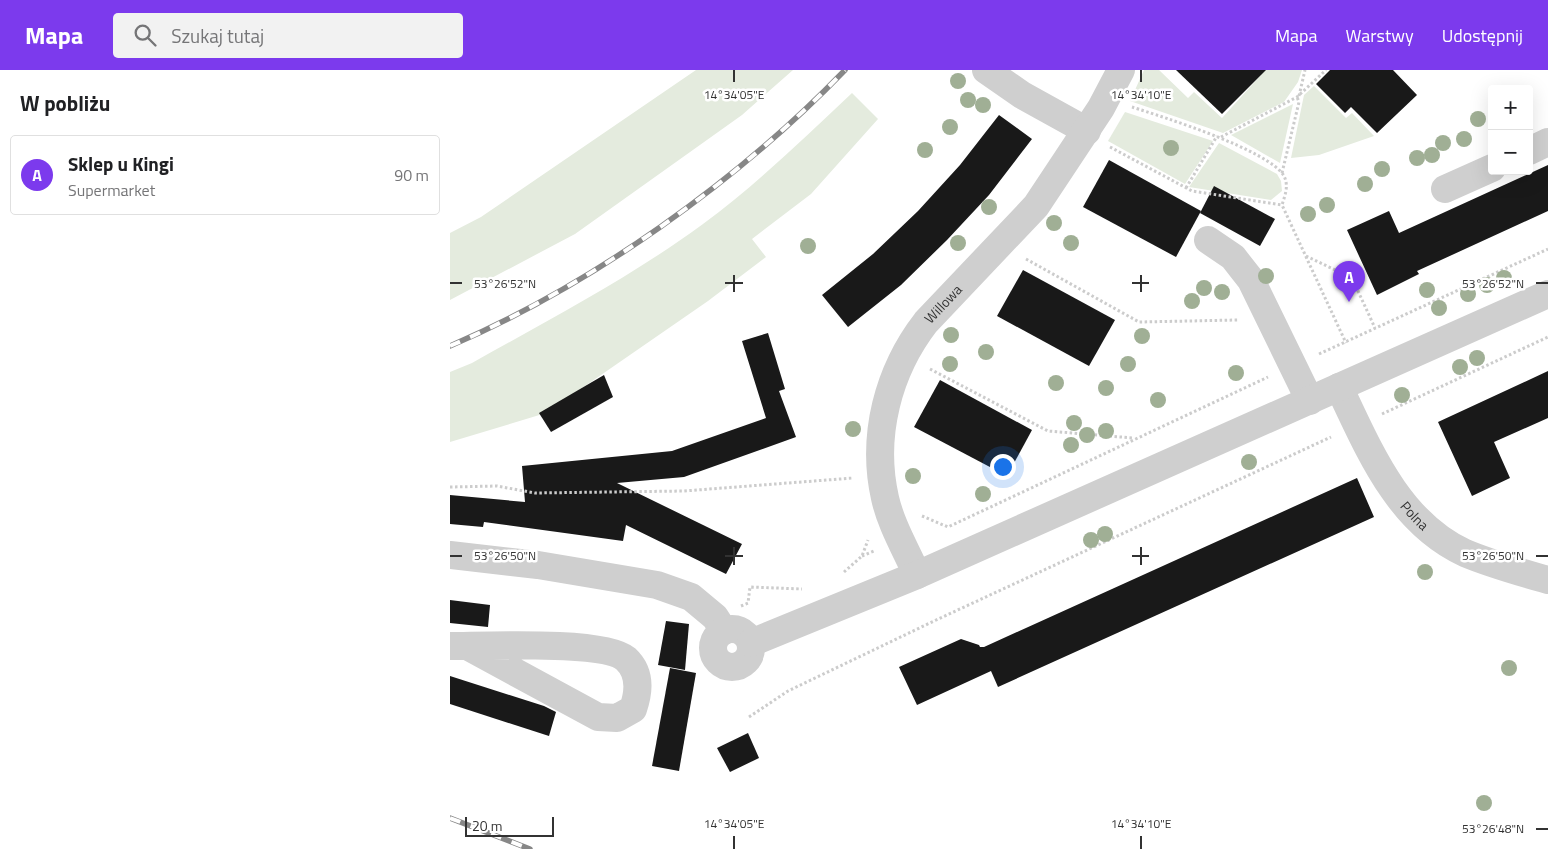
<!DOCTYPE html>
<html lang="pl">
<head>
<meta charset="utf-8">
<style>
	body { margin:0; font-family:"Titillium Web",sans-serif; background:#f2f2f2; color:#202124 }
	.controls { position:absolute; right:15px; top:15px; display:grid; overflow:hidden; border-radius:5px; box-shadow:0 5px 20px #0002 }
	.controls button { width:45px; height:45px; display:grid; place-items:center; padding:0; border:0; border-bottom:1px solid #e0e0e0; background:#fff; color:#202124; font:25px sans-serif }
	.scale { position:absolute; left:15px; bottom:12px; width:89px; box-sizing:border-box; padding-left:5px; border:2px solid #323232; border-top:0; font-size:14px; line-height:18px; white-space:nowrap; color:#323232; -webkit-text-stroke:4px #fff; paint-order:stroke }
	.you { position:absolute; left:552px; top:396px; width:18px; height:18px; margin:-12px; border:4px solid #fff; border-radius:50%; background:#1a73e8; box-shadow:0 0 0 8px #1a73e833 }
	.badge { display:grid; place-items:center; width:32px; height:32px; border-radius:50%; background:#7c3aed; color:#fff; font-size:16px; font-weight:700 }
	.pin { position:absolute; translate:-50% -41px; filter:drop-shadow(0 1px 2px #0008) }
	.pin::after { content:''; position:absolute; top:26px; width:18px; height:15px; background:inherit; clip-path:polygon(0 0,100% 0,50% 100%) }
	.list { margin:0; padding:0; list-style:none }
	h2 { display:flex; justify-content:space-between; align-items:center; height:65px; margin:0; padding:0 20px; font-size:21px }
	h2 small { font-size:16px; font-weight:400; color:#757577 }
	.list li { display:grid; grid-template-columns:32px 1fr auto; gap:15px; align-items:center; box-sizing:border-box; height:80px; margin:0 10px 10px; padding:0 10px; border:1px solid #e0e0e0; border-radius:5px }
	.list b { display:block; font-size:19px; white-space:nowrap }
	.list p { margin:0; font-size:16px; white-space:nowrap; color:#757577 }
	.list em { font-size:16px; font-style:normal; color:#757577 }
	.icon { flex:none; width:28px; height:28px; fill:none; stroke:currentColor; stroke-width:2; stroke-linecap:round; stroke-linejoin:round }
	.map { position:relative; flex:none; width:1098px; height:779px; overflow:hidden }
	header { display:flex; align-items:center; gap:30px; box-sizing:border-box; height:70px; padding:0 25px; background:#7c3aed; color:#fff }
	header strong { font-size:24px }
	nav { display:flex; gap:28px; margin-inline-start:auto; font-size:18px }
	.search { width:350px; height:45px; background:#f2f2f2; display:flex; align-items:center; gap:12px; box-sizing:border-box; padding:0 18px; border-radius:5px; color:#757577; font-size:19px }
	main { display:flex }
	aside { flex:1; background:#fff }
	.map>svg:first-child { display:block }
	.green { fill:#e4ebde }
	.building { fill:#191919 }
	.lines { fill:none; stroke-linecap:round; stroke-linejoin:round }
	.path { stroke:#ccc; stroke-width:3; stroke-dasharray:2.5 2.5; stroke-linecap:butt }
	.minor { stroke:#cfcfcf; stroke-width:28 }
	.rail-casing { stroke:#878787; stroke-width:5.5 }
	.rail { stroke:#fff; stroke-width:4; stroke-dasharray:11; stroke-linecap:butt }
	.tree { fill:#a0af95 }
	.ticks { fill:none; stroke:#323232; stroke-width:2 }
	.labels { text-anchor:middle; stroke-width:5; stroke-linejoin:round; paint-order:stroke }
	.street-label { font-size:14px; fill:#323232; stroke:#fff }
	.ticks-label { font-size:12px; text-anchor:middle; fill:#323232; stroke:#fff; stroke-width:5; stroke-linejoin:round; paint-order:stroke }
</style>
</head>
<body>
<header>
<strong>Mapa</strong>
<div class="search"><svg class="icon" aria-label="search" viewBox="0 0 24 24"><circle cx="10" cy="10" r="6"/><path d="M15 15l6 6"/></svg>Szukaj tutaj</div>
<nav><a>Mapa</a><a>Warstwy</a><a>Udostępnij</a></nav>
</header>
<main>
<aside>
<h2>W pobliżu<small></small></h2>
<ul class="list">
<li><span class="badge">A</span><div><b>Sklep u Kingi</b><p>Supermarket</p></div><em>90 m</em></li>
</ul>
</aside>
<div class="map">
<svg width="1098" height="779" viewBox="0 0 1098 779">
	<rect width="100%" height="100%" fill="#fff"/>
	<g class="green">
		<path d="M 246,0 L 343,0 L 292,45 L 125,164 L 0,230 L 0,163 L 31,147 Z"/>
		<path d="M 694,0 L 709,0 L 738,28 L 744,22 L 772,48 L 811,5 L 807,0 L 852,0 L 848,12 L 834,32 L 773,63 L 680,31 Z"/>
		<path d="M 864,16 L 896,48 L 902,43 L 924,66 L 869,85 L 841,88 L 854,25 Z"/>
		<path d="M 402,23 L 428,49 L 361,124 L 302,169 L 316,187 L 258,231 L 96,343 L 0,372 L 0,302 L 22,293 C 100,249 181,207 253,154 C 306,115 354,68 402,23 Z"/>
		<path d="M 843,34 L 830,93 L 781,65 Z"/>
		<path d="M 675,42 L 763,71 L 735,114 L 658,71 Z"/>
		<path d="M 769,73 L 827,104 L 831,111 L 832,121 L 821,130 L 739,117 Z"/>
	</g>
	<g class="building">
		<path d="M 726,0 L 816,0 L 772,44 Z"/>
		<path d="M 880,0 L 943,0 L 967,25 L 927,63 L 901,37 L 895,43 L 866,14 Z"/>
		<path d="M 549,45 L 582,69 L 539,125 L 497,170 L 451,215 L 398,257 L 372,225 L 423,184 L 468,141 L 510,95 Z"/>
		<path d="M 659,90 L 751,141 L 726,187 L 633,137 Z"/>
		<path d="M 1098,95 L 1098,141 L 967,201 L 969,204 L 927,225 L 897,160 L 939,141 L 949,163 Z"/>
		<path d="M 764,116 L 825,149 L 810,176 L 750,143 Z"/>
		<path d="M 573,200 L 665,250 L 639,296 L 547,246 Z"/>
		<path d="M 318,263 L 335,319 L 329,321 L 346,367 L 234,407 L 167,413 L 292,474 L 276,504 L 176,455 L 173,471 L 34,452 L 33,457 L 0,454 L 0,425 L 75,432 L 72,396 L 222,381 L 316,348 L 292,271 Z"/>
		<path d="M 1098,301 L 1098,348 L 1044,372 L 1060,408 L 1022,426 L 988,352 Z"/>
		<path d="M 154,305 L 163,327 L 101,362 L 89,343 Z"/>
		<path d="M 490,310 L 582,360 L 557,406 L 464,357 Z"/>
		<path d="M 907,408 L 924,447 L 548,617 L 541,601 L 467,635 L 449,597 L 511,569 L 529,575 L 530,577 L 534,577 Z"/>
		<path d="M 0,530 L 40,535 L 38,557 L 0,553 Z"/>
		<path d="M 216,551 L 239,554 L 235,600 L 208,595 Z"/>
		<path d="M 220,598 L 246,603 L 229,701 L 202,696 Z"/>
		<path d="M 0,606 L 94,636 L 106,642 L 99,666 L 0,634 Z"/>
		<path d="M 298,663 L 309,688 L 280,702 L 267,678 Z"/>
	</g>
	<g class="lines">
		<g class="path">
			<path d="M 849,26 L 855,0"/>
			<path d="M 682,37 C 713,47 819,80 834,106 C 839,116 835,125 832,135 L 896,273"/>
			<path d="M 771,67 L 847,27 L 876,0"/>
			<path d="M 660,77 L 742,121 L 832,135"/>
			<path d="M 832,103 L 849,32 L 847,27"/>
			<path d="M 736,118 L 767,66"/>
			<path d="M 856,186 L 902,208 L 925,258"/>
			<path d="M 576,189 L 689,252 L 788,250"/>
			<path d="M 869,284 L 1098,179"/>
			<path d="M 480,299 L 598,361 L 683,368"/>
			<path d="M 932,344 L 1098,267"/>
			<path d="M 0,417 L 47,416 L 85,423 L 234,421 L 403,408"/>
			<path d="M 472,446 L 498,457 L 818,307"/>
			<path d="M 412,486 L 424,481"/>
			<path d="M 394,502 L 412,486 L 418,470"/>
			<path d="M 291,536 L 298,533 L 300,517 L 352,519"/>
			<path d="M 299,647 L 338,621 L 484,551 L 881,367"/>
		</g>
		<g class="minor">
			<path d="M 536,0 L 572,25 L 637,61"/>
			<path d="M 1079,81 L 1098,72"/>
			<path d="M 995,119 L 1042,98"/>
			<path d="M 758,170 L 783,187 L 801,210 L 860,331"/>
			<path id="s1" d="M 889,317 C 919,380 948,452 1015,483 C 1041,494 1070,502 1098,510"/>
			<path d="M 0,485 L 88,495 L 207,515 L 241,527 L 265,547 L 274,561"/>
			<path id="s2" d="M 467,505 C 456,480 441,455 435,428 C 421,366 438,301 476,252 L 586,136 L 651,38 L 671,0"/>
			<circle cx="282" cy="578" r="19"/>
			<path d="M 301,573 L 467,505 L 1098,224"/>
			<path d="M 0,576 C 32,576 155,570 176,589 C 191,603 189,622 183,639 L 167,648 L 148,647 L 17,576"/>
		</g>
		<defs>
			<g id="rail">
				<path d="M 0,276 C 142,215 288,111 395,0"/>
				<path d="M 0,748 L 80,779"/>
			</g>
		</defs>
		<use href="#rail" class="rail-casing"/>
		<use href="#rail" class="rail"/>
	</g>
	<g class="tree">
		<circle cx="508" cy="11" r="8"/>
		<circle cx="518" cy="30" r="8"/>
		<circle cx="533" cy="35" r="8"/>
		<circle cx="1028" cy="49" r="8"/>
		<circle cx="500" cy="57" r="8"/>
		<circle cx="1014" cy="69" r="8"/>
		<circle cx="993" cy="73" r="8"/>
		<circle cx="721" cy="78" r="8"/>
		<circle cx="475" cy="80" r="8"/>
		<circle cx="982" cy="85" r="8"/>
		<circle cx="967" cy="88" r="8"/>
		<circle cx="932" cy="99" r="8"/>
		<circle cx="915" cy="114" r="8"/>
		<circle cx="877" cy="135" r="8"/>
		<circle cx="539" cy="137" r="8"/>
		<circle cx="858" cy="144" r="8"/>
		<circle cx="604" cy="153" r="8"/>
		<circle cx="508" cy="173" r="8"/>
		<circle cx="621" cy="173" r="8"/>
		<circle cx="358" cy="176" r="8"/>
		<circle cx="816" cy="206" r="8"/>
		<circle cx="1054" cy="208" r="8"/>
		<circle cx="1037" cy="215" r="8"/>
		<circle cx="754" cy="218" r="8"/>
		<circle cx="977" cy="220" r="8"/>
		<circle cx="772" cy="222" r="8"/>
		<circle cx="1018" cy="224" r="8"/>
		<circle cx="742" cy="231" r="8"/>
		<circle cx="989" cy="238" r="8"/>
		<circle cx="501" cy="265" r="8"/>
		<circle cx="692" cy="266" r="8"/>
		<circle cx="536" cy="282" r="8"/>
		<circle cx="1027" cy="288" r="8"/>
		<circle cx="500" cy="294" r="8"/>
		<circle cx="678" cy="294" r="8"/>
		<circle cx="1010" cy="297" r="8"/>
		<circle cx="786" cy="303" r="8"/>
		<circle cx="606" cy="313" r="8"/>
		<circle cx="656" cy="318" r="8"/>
		<circle cx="952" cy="325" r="8"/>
		<circle cx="708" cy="330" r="8"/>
		<circle cx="624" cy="353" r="8"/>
		<circle cx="403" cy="359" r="8"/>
		<circle cx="656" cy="361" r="8"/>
		<circle cx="637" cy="365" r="8"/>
		<circle cx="621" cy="375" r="8"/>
		<circle cx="799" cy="392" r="8"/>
		<circle cx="463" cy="406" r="8"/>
		<circle cx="533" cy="424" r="8"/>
		<circle cx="655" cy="464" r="8"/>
		<circle cx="641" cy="470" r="8"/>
		<circle cx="975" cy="502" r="8"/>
		<circle cx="1059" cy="598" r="8"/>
		<circle cx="1034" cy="733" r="8"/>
	</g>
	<path class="ticks" d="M 284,0 L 284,12M 691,0 L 691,12M 284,205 L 284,222M 691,205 L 691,222M 0,213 L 12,213M 275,213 L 293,213M 682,213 L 699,213M 1086,213 L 1098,213M 284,477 L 284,495M 691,477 L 691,495M 0,486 L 12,486M 275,486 L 293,486M 682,486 L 699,486M 1086,486 L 1098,486M 1086,759 L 1098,759M 284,766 L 284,779M 691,766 L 691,779"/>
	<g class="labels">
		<g class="street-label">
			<text dy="5" stroke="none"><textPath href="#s2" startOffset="295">Willowa</textPath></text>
			<text dy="5" stroke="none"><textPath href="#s1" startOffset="150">Polna</textPath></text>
		</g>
	</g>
	<g class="ticks-label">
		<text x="284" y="29">14°34'05"E</text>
		<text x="691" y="29">14°34'10"E</text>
		<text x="55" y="218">53°26'52"N</text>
		<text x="1043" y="218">53°26'52"N</text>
		<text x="55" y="490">53°26'50"N</text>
		<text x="1043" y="490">53°26'50"N</text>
		<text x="284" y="758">14°34'05"E</text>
		<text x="691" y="758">14°34'10"E</text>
		<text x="1043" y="763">53°26'48"N</text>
	</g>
</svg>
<div class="controls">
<button>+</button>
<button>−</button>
</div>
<div class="scale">20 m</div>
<div class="you"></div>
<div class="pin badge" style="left:899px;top:232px">A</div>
</div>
</main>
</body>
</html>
